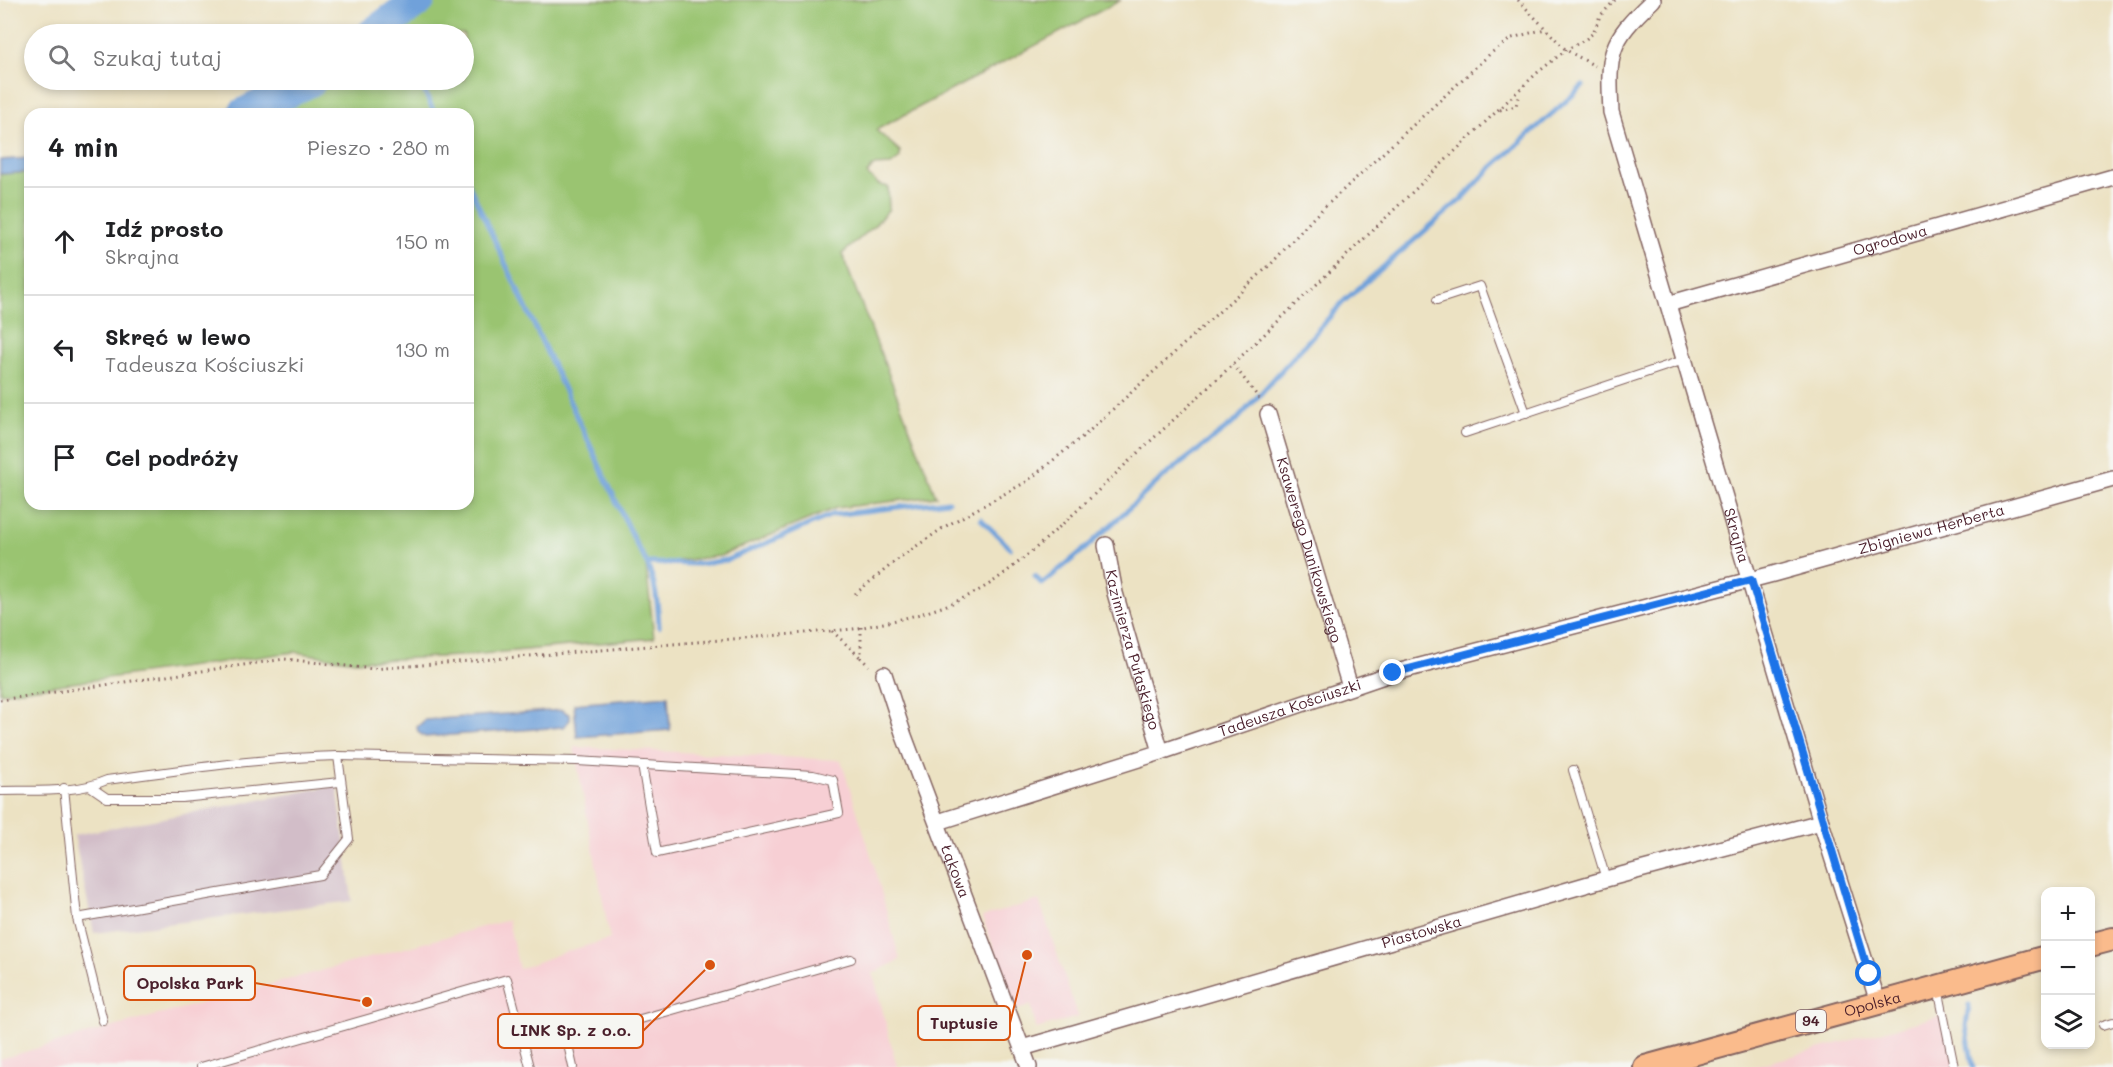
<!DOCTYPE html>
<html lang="pl">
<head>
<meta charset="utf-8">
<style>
	body { margin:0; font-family:Mali,sans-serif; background:#f2f2f2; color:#202124 }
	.controls { position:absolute; right:18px; bottom:18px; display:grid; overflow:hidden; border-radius:12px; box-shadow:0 3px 9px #0003 }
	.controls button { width:54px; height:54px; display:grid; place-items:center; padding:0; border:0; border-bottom:2px solid #e0e0e0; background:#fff; color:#202124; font:30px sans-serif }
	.stop { position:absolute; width:18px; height:18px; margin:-14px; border:4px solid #1a73e8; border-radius:50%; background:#fff }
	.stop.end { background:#1a73e8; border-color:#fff; box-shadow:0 2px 6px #0008 }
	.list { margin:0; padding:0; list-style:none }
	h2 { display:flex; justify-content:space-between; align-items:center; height:78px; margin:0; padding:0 24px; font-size:26px }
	h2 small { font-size:20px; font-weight:400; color:#757577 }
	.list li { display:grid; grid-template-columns:39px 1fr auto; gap:18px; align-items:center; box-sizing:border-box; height:108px; padding:0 24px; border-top:2px solid #e0e0e0 }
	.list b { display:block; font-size:22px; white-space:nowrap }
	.list p { margin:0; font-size:20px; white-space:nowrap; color:#757577 }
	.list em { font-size:20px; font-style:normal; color:#757577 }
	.icon { flex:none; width:33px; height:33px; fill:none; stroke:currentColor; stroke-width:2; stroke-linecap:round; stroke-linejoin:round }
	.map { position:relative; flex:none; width:2113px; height:1067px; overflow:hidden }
	.search { position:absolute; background:#fff; box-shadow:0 3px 9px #0003; left:24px; top:24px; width:450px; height:66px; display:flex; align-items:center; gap:15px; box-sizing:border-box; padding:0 21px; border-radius:33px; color:#757577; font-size:22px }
	.panel { position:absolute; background:#fff; box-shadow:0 3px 9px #0003; left:24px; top:108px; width:450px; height:402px; border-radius:18px }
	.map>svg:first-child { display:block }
	.built { fill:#f7cfd4 }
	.industrial { fill:#d2bdc8 }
	.green { fill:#9ac471; stroke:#72724e; stroke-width:1.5 }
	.water { fill:#6fa1da; stroke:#5c6082; stroke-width:1.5 }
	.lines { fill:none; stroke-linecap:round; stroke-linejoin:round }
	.stream { stroke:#6fa1da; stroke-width:5 }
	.river { stroke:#6fa1da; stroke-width:33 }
	.service-casing { stroke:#836360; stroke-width:10 }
	.minor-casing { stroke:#836360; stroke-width:18 }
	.primary-casing { stroke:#836360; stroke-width:26 }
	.path { stroke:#836360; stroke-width:3; stroke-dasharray:1.5 4.5; stroke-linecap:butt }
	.service { stroke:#fff; stroke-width:8 }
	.minor { stroke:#fff; stroke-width:15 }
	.primary { stroke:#fabb8c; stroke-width:22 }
	.route { stroke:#1a73e8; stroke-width:8 }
	.labels { text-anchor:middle; stroke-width:5; stroke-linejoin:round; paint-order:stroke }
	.shield { fill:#f6f6f2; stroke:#7e6067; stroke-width:1.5 }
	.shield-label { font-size:14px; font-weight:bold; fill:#4a1f2b }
	.street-label { font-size:15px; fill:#4a1f2b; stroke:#f6f6f2 }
	.leader { fill:none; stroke:#d8530f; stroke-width:2 }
	.callout-dot { fill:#d8530f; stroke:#f6f6f2; stroke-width:2 }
	.callout { fill:#f6f6f2; stroke:#d8530f; stroke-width:2 }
	.callout-label { font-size:16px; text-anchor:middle; font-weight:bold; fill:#4a1f2b }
</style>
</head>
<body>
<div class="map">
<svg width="2113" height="1067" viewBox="0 0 2113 1067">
	<rect width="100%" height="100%" fill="#f6f6f2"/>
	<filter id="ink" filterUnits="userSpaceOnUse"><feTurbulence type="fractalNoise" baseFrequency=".0167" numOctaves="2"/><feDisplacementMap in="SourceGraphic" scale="12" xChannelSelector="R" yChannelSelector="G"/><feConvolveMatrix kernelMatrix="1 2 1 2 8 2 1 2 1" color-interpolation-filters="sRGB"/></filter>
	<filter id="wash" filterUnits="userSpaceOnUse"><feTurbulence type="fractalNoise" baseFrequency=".008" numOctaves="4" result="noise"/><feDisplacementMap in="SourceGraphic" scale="24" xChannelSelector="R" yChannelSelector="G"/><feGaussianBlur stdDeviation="1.35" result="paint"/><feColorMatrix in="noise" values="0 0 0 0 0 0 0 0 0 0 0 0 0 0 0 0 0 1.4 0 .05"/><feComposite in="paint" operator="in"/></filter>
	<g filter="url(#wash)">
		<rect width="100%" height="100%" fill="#ece2c3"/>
		<g class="built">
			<path d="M 574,747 L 841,760 L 874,865 L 900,960 L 873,973 L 897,1067 L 0,1067 L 0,1059 L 84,1035 L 508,920 L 519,969 L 564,952 L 610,939 Z"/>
			<path d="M 1039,900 L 1078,1017 L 1036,1029 L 1031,1005 L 1017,1010 L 982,917 Z"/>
			<path d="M 1943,1015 L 1957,1067 L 1752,1067 Z"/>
		</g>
		<path class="industrial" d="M 337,785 L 352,901 L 94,933 L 74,835 Z"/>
		<path class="green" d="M 427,0 L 1121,0 L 876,130 L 900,151 L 900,158 L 891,165 L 873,166 L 867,174 L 878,184 L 888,187 L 889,209 L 874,226 L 842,254 L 936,496 L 836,508 L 720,556 L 646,565 L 654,638 L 460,656 L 355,661 L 294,652 L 0,693 L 0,174 L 30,172 L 30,504 L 468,504 L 468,114 L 253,114 L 322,80 L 464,80 L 464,34 L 381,34 Z"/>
		<g class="water">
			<path d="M 285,86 L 290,98 L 253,114 L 223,114 Z"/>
			<path d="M 30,158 L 30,172 L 0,174 L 0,160 Z"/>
			<path d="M 668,696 L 670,730 L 577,737 L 574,704 Z"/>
			<path d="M 562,710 L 570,715 L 570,720 L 563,727 L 425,737 L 418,732 L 417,727 L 425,720 Z"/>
		</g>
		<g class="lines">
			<g class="stream">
				<path d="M 392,20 L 399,34"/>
				<path d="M 419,80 L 435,114"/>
				<path d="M 468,183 L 637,546 C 654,570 658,598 659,627"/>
				<path d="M 981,519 L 1010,548"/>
				<path d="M 649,563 L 700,564 L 727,560 L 832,515 L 948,501"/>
				<path d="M 1035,576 L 1042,584 L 1087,547 L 1162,478 L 1236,421 L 1344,301 L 1465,196 L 1488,171 L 1583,86"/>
				<path d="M 1969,1005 L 1966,1026 L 1973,1067"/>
			</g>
			<g class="river">
				<path d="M 373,34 L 419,0"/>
				<path d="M 244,114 L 311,80"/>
			</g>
		</g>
	</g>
	<g filter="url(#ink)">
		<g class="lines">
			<defs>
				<g id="service">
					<path d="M 1437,300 L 1480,286 L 1526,413"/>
					<path d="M 1465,433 L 1684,360"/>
					<path d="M 338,756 L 577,761 L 813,775 L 833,780 L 839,813 L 657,853 L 642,765"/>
					<path d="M 1573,770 L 1606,879"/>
					<path d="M 91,787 L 107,798 L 182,798 L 340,782"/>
					<path d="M 0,791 C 34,790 75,794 107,780 C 184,769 260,758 338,756 L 349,839 L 320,875 L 77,918 L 64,788"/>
					<path d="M 77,918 L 103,1021"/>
					<path d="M 1938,988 L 1954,1067"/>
					<path d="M 2103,1025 L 2113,1022"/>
					<path d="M 201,1067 L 507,979 L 530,1067"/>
					<path d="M 573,1067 L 567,1040 L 851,959"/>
				</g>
				<g id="minor">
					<path id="s1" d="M 1653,0 C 1608,42 1608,53 1611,112 L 1821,822 L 1878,1002"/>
					<path id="s2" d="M 1668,304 L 2113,177"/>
					<path id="s3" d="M 1268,414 L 1350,687"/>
					<path id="s4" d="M 1106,545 L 1115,593 L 1161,752"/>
					<path id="s5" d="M 884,674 L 904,736 L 1029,1067"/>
					<path id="s6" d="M 938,822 L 1161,752 L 1393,673 L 1773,574 L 2113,479"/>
					<path id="s7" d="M 1022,1048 L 1606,879 L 1821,822"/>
				</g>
				<g id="primary">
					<path d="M 2090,945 L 2113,939"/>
					<path id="s8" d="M 1645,1067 L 2046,957"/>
				</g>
			</defs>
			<use href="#service" class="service-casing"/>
			<use href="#minor" class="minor-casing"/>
			<use href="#primary" class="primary-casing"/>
			<g class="path">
				<path d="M 1518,0 L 1566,50 L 1595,66"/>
				<path d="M 1500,110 L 1516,106 L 1519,93"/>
				<path d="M 1233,364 L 1261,401"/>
				<path d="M 855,594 L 902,556 L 946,526 L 1026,482 L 1087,433 L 1271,264 L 1315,216 L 1491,53 L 1512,38 L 1545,29"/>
				<path d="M 861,627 L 861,658 L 869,666"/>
				<path d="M 832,631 L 861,658"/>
				<path d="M 0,700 L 285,659 L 373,669 L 853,629 C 901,620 953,609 994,581 C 1050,541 1105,482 1156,436 C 1285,317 1409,194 1537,73 L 1566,50 L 1586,39 L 1593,33 L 1600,16 L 1615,0"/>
			</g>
			<use href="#service" class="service"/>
			<use href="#minor" class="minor"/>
			<use href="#primary" class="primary"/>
		</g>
	</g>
	<g class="lines" filter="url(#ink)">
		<path class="route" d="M 1393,673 L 1751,580 L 1869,974"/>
	</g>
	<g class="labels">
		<rect class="shield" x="1796" y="1010" width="30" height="22" rx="4.5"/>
		<g class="shield-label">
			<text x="1811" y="1026">94</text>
		</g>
		<g class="street-label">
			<text dy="5" stroke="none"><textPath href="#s2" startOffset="231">Ogrodowa</textPath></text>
			<text dy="5" stroke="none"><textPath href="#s6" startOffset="1036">Zbigniewa Herberta</textPath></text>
			<text dy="5" stroke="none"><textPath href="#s1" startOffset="568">Skrajna</textPath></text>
			<text dy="5" stroke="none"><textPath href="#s3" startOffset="142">Ksawerego Dunikowskiego</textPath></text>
			<text dy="5" stroke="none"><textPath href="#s4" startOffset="108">Kazimierza Pułaskiego</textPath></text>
			<text dy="5" stroke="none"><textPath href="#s6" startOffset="370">Tadeusza Kościuszki</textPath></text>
			<text dy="5" stroke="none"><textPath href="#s5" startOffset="210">Łąkowa</textPath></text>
			<text dy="5" stroke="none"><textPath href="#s7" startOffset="416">Piastowska</textPath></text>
			<text dy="5" stroke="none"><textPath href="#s8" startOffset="236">Opolska</textPath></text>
		</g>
	</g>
	<path class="leader" d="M367 1002L255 983M1027 955L1010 1023M710 965L643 1031"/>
	<g class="callout-dot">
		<circle cx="367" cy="1002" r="6"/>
		<circle cx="1027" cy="955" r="6"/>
		<circle cx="710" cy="965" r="6"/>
	</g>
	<g class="callout">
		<rect x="124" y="966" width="131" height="34" rx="6"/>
		<rect x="918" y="1006" width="92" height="34" rx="6"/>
		<rect x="498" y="1014" width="145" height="34" rx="6"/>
	</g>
	<g class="callout-label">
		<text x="190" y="989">Opolska Park</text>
		<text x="964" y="1029">Tuptusie</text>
		<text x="571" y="1036">LINK Sp. z o.o.</text>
	</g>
</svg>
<div class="controls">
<button>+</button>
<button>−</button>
<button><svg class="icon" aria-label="layers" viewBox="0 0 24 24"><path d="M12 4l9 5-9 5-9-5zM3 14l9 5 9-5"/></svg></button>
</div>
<div class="stop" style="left:1869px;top:974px"></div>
<div class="stop end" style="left:1393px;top:673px"></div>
<div class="search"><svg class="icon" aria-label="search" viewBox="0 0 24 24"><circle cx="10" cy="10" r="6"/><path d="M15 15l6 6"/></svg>Szukaj tutaj</div>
<section class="panel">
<h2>4 min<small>Pieszo · 280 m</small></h2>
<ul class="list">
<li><svg class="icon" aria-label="ahead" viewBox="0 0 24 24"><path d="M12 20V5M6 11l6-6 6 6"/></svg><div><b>Idź prosto</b><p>Skrajna</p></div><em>150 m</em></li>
<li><svg class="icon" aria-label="left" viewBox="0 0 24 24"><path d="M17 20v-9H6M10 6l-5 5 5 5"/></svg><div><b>Skręć w lewo</b><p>Tadeusza Kościuszki</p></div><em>130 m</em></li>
<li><svg class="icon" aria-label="arrive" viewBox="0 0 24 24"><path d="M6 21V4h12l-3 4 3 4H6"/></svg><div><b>Cel podróży</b></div></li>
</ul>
</section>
</div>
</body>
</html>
